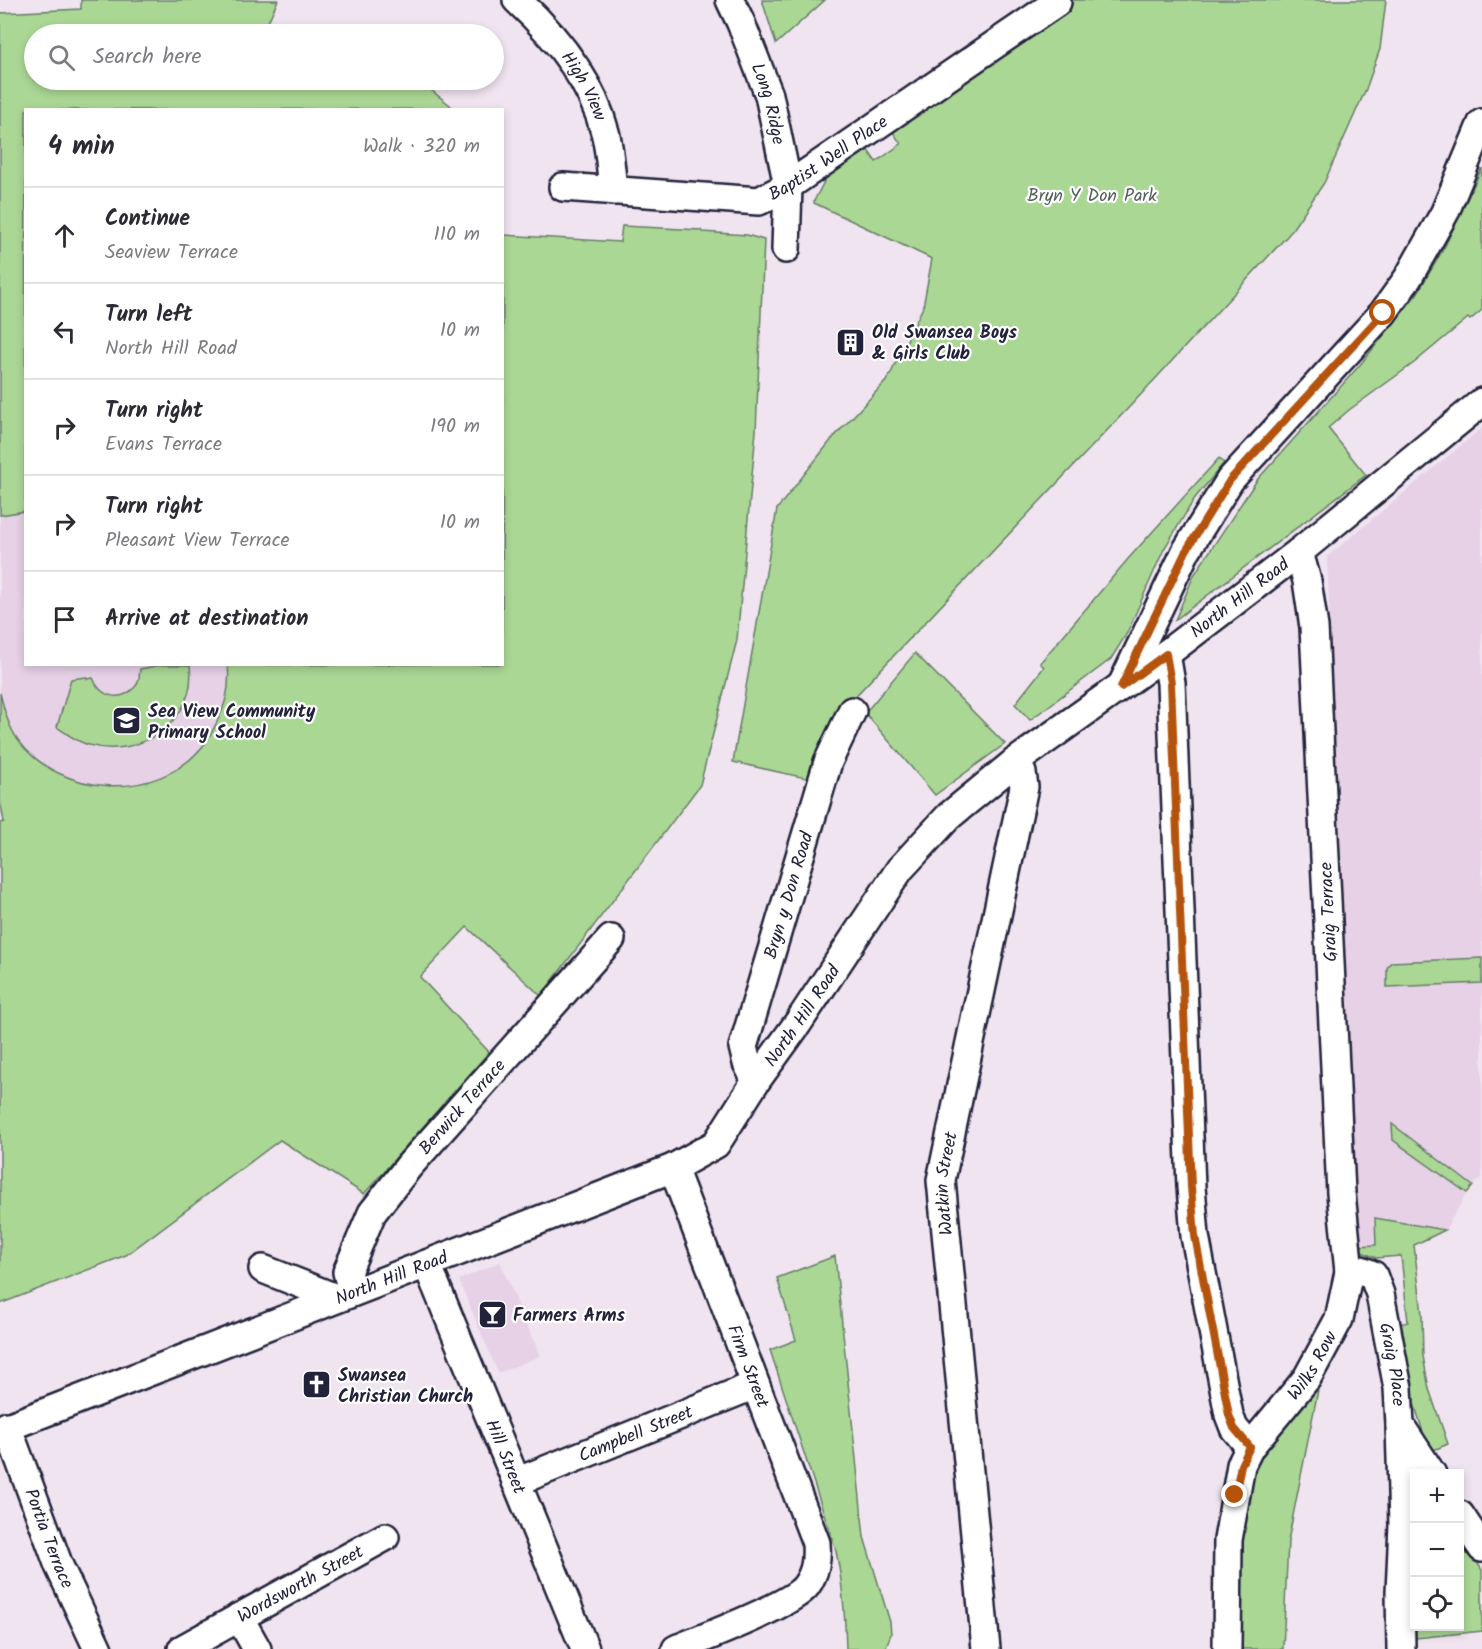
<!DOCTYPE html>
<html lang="en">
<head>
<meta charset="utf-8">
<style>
	body { margin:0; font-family:Kalam,sans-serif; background:#f7f7f7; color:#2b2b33 }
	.controls { position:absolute; right:18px; bottom:18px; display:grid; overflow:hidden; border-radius:0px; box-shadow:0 3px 9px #0003 }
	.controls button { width:54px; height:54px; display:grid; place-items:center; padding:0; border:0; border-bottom:2px solid #e1e1e2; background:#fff; color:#2b2b33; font:30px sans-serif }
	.stop { position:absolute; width:18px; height:18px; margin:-14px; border:4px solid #b45309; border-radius:50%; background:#fff }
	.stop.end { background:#b45309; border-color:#fff; box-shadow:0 2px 6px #0008 }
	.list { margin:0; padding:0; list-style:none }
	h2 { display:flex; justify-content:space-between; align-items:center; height:78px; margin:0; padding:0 24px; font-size:26px }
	h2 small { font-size:20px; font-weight:400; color:#7c7c81 }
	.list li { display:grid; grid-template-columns:39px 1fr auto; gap:18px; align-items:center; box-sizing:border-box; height:96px; padding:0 24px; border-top:2px solid #e1e1e2 }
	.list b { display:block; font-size:22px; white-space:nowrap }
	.list p { margin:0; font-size:20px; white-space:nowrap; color:#7c7c81 }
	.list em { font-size:20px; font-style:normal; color:#7c7c81 }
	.icon { flex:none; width:33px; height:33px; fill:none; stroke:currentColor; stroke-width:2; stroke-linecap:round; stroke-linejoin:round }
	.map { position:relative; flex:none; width:1482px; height:1649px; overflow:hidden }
	.search { position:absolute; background:#fff; box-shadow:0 3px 9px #0003; left:24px; top:24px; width:480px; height:66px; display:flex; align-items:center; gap:15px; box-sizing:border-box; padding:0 21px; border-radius:33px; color:#7c7c81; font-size:22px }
	.panel { position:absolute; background:#fff; box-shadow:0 3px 9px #0003; left:24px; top:108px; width:480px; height:558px; border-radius:0px }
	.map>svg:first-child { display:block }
	.built { fill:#e6d1e6 }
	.green { fill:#abd795; stroke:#667c68; stroke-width:1.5 }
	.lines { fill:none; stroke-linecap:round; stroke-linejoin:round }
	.street-casing { stroke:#22223b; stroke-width:32 }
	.street { stroke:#fff; stroke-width:27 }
	.route { stroke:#b45309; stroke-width:8 }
	.labels { text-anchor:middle; stroke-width:4.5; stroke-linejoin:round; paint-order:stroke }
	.street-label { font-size:18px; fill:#22223b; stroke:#fff }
	.park-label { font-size:18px; fill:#52615a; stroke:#fff }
	.poi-label { font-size:18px; font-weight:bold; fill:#22223b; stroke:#fff; text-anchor:start }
</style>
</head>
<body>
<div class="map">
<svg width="1482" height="1649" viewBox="0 0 1482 1649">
	<rect width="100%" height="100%" fill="#f0e4f0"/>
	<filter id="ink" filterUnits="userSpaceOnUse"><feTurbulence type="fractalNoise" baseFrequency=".0167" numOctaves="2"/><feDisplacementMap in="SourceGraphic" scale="12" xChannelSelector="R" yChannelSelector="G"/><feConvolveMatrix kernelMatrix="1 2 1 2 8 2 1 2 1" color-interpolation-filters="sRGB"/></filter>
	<g filter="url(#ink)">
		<g class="built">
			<path d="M 1482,428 L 1482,1176 L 1467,1193 L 1445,1230 L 1376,1218 L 1376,1245 L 1357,1246 L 1327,557 Z"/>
			<path d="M 25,511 L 26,664 L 244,665 L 263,777 L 0,800 L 0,515 Z"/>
			<path d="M 500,1262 L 540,1356 L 498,1373 L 459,1280 Z"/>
		</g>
		<g class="green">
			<path d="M 81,0 L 278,0 L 267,24 L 288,34 L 34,34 L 34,80 L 418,80 L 450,105 L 453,109 L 26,110 L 25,511 L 0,515 L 0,13 L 81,9 Z"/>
			<path d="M 762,0 L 825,0 L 776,44 Z"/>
			<path d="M 1071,0 L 1386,0 L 1380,49 L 1366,89 L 1324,183 L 1289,234 L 1134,402 L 848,704 L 810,779 L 733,762 L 777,509 L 832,439 L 888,379 L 923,307 L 932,259 L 814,203 L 814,201 L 826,178 L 867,149 L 876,162 L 901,144 L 889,126 Z"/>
			<path d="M 1482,168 L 1482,310 L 1470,320 L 1468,318 L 1414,363 L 1349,410 L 1328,428 L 1366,475 L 1175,620 L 1194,575 L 1257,480 L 1359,366 L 1417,294 L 1445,246 Z"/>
			<path d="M 622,226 L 701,230 L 702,232 L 747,235 L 764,240 L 756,431 L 737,640 L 700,785 L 541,996 L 467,927 L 420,977 L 489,1052 L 364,1194 L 280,1140 L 126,1255 L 0,1304 L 0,823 L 4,822 L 0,800 L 0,693 C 4,709 8,726 18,740 C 60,797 157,803 203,746 C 209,739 213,730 217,722 C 226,705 230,684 228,665 L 502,664 L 503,235 L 620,242 Z"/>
			<path d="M 1219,458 L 1224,463 L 1195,498 L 1164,549 L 1127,633 L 1111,659 L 1030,720 L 1015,704 L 1044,667 L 1040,663 L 1128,559 Z"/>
			<path d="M 915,653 L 1005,744 L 935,795 L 865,713 Z"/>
			<path d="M 162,665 L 190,665 C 198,720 140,760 89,745 C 77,742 67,734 57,727 L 71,679 L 86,677 L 87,679 L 93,678 C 100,697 120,703 135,687 C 140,682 139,675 140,669 Z"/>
			<path d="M 1482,958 L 1482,983 L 1387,987 L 1387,968 L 1391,962 Z"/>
			<path d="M 1392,1124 L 1473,1186 L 1467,1193 L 1393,1140 Z"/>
			<path d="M 1375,1218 L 1445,1230 L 1414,1245 L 1422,1314 L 1423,1356 L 1429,1389 L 1448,1444 L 1429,1452 L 1408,1383 L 1396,1325 L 1408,1322 L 1401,1256 L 1376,1258 L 1357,1250 L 1357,1246 L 1376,1245 Z"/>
			<path d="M 835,1256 L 864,1537 L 890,1622 L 891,1634 L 885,1649 L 846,1649 C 845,1614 843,1581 835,1547 L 770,1350 L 796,1340 L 777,1278 Z"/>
			<path d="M 1320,1380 L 1288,1541 L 1283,1649 L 1238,1649 L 1239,1545 L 1253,1470 L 1271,1439 Z"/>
			<path d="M 1460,1536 L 1482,1570 L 1482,1631 L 1416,1638 L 1415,1627 L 1460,1626 Z"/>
		</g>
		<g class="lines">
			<defs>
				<g id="street">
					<path id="s1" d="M 517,0 C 556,36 591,79 605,132 C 610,150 611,172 613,191"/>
					<path id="s2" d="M 730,0 L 741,23 L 769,95 L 788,186 L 786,249"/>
					<path id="s3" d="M 563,187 L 759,201 L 788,186 L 1057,2"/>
					<path d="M 1166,654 L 1171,683 L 1191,1187 L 1195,1236 L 1229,1415 L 1234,1428 L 1250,1447"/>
					<path d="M 1123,683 L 1186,551 L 1230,480 L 1383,313 L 1408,278 L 1445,212 L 1482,123"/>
					<path id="s4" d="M 756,1081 L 747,1063 L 743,1047 L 828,762 L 852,711"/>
					<path id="s5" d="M 673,1168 L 816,1543 C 817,1559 816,1572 806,1586 C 793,1604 701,1639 676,1649"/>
					<path id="s6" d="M 427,1264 L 585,1649"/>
					<path d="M 263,1269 L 336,1298"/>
					<path id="s7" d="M 1349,1272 L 1361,1270 L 1373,1275 L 1380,1294 L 1398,1388 L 1400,1425 L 1432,1474"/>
					<path id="s8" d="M 352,1292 L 347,1272 L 372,1213 L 409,1166 L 611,939"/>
					<path id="s9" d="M 7,1426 L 59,1566 L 98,1649"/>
					<path d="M 1400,1426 L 1403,1525 L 1400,1592 L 1401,1649"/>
					<path id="s10" d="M 0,1430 L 673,1168 L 716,1144 L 756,1081 L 798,1023 L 900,869 L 949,816 L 1015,762 L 1166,654 L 1299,552 L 1482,402"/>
					<path id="s11" d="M 516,1482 L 755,1385"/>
					<path d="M 1460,1515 L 1482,1548"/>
					<path d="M 239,1617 L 257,1649"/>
					<path id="s12" d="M 182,1649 L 385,1537"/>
					<path id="s13" d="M 986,1649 L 941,1180 L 1024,787 L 1022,773 L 1015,762"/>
					<path id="s14" d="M 1227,1649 L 1228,1540 L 1241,1465 L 1250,1447 L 1307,1378 L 1339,1319 L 1349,1272 L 1341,1193 L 1314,627 L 1307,581 L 1299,552"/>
				</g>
			</defs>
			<use href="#street" class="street-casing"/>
			<use href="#street" class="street"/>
		</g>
	</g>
	<g class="lines" filter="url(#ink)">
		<path class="route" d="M 1235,1495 L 1241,1465 L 1250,1447 L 1234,1428 L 1229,1415 L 1195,1236 L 1191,1187 L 1171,683 L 1166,654 L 1121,687 L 1186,551 L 1230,480 L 1383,313"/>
	</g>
	<defs>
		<symbol id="building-square" viewBox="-11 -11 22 22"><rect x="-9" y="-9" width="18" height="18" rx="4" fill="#22223b" stroke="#fff"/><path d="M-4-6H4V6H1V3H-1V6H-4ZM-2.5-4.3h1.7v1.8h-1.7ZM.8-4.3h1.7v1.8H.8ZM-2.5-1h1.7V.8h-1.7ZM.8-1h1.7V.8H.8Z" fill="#fff"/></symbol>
		<symbol id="school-square" viewBox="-11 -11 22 22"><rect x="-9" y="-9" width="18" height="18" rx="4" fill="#22223b" stroke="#fff"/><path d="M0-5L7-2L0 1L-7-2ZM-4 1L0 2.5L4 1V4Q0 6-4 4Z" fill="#fff"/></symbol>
		<symbol id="bar-square" viewBox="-11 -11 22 22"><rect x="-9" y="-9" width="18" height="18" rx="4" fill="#22223b" stroke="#fff"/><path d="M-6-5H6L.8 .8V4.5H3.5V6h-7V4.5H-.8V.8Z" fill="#fff"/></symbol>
		<symbol id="church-square" viewBox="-11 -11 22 22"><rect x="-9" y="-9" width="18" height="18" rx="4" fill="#22223b" stroke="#fff"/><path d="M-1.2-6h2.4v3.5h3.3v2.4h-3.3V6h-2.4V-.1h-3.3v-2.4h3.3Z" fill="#fff"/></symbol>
	</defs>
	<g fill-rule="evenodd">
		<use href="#building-square" x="834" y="326" width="33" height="33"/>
		<use href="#school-square" x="110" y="704" width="33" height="33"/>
		<use href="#bar-square" x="476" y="1298" width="33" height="33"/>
		<use href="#church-square" x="300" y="1368" width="33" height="33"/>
	</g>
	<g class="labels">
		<g class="street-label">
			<text dy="6" stroke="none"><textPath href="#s1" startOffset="110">High View</textPath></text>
			<text dy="6" stroke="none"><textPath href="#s2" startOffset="111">Long Ridge</textPath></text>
			<text dy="6" stroke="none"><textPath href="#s3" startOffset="278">Baptist Well Place</textPath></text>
			<text dy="6" stroke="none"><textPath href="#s10" startOffset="1538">North Hill Road</textPath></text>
			<text dy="6" stroke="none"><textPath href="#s4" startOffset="195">Bryn y Don Road</textPath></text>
			<text transform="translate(1328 912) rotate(-93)" y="6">Graig Terrace</text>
			<text dy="6" stroke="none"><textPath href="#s10" startOffset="926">North Hill Road</textPath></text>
			<text dy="6" stroke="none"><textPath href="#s8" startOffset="224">Berwick Terrace</textPath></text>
			<text dy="6" stroke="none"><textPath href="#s13" startOffset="468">Watkin Street</textPath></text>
			<text dy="6" stroke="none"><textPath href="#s10" startOffset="420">North Hill Road</textPath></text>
			<text dy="6" stroke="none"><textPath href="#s5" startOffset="212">Firm Street</textPath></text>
			<text dy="6" stroke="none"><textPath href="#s14" startOffset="308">Wilks Row</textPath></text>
			<text dy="6" stroke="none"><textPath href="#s7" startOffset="117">Graig Place</textPath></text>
			<text dy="6" stroke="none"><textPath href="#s11" startOffset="129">Campbell Street</textPath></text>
			<text dy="6" stroke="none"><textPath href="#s6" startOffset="208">Hill Street</textPath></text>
			<text dy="6" stroke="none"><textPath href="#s9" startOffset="120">Portia Terrace</textPath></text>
			<text dy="6" stroke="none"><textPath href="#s12" startOffset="135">Wordsworth Street</textPath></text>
		</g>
		<g class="park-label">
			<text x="1092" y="201">Bryn Y Don Park</text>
		</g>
		<g class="poi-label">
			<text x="872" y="338">Old Swansea Boys<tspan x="872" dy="21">&amp; Girls Club</tspan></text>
			<text x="148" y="717">Sea View Community<tspan x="148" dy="21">Primary School</tspan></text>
			<text x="513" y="1321">Farmers Arms</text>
			<text x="338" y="1381">Swansea<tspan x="338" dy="21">Christian Church</tspan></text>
		</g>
	</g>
</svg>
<div class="controls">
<button>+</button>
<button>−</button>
<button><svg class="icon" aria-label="locate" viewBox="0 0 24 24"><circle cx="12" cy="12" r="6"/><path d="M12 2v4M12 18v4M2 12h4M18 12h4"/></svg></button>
</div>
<div class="stop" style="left:1383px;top:313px"></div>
<div class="stop end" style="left:1235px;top:1495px"></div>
<div class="search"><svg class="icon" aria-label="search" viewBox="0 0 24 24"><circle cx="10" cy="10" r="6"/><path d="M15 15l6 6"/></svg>Search here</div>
<section class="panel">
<h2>4 min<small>Walk · 320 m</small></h2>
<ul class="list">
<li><svg class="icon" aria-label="ahead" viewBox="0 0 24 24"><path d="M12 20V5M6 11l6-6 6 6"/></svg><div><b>Continue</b><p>Seaview Terrace</p></div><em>110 m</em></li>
<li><svg class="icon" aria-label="left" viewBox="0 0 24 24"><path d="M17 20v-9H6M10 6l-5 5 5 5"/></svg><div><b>Turn left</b><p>North Hill Road</p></div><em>10 m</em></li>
<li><svg class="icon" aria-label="right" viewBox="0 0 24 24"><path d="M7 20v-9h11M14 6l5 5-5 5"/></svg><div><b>Turn right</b><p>Evans Terrace</p></div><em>190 m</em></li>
<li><svg class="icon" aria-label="right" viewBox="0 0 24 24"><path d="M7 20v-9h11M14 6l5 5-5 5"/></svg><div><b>Turn right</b><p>Pleasant View Terrace</p></div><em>10 m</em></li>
<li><svg class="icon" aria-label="arrive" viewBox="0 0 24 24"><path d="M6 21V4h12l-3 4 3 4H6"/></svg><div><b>Arrive at destination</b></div></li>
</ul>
</section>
</div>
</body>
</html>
